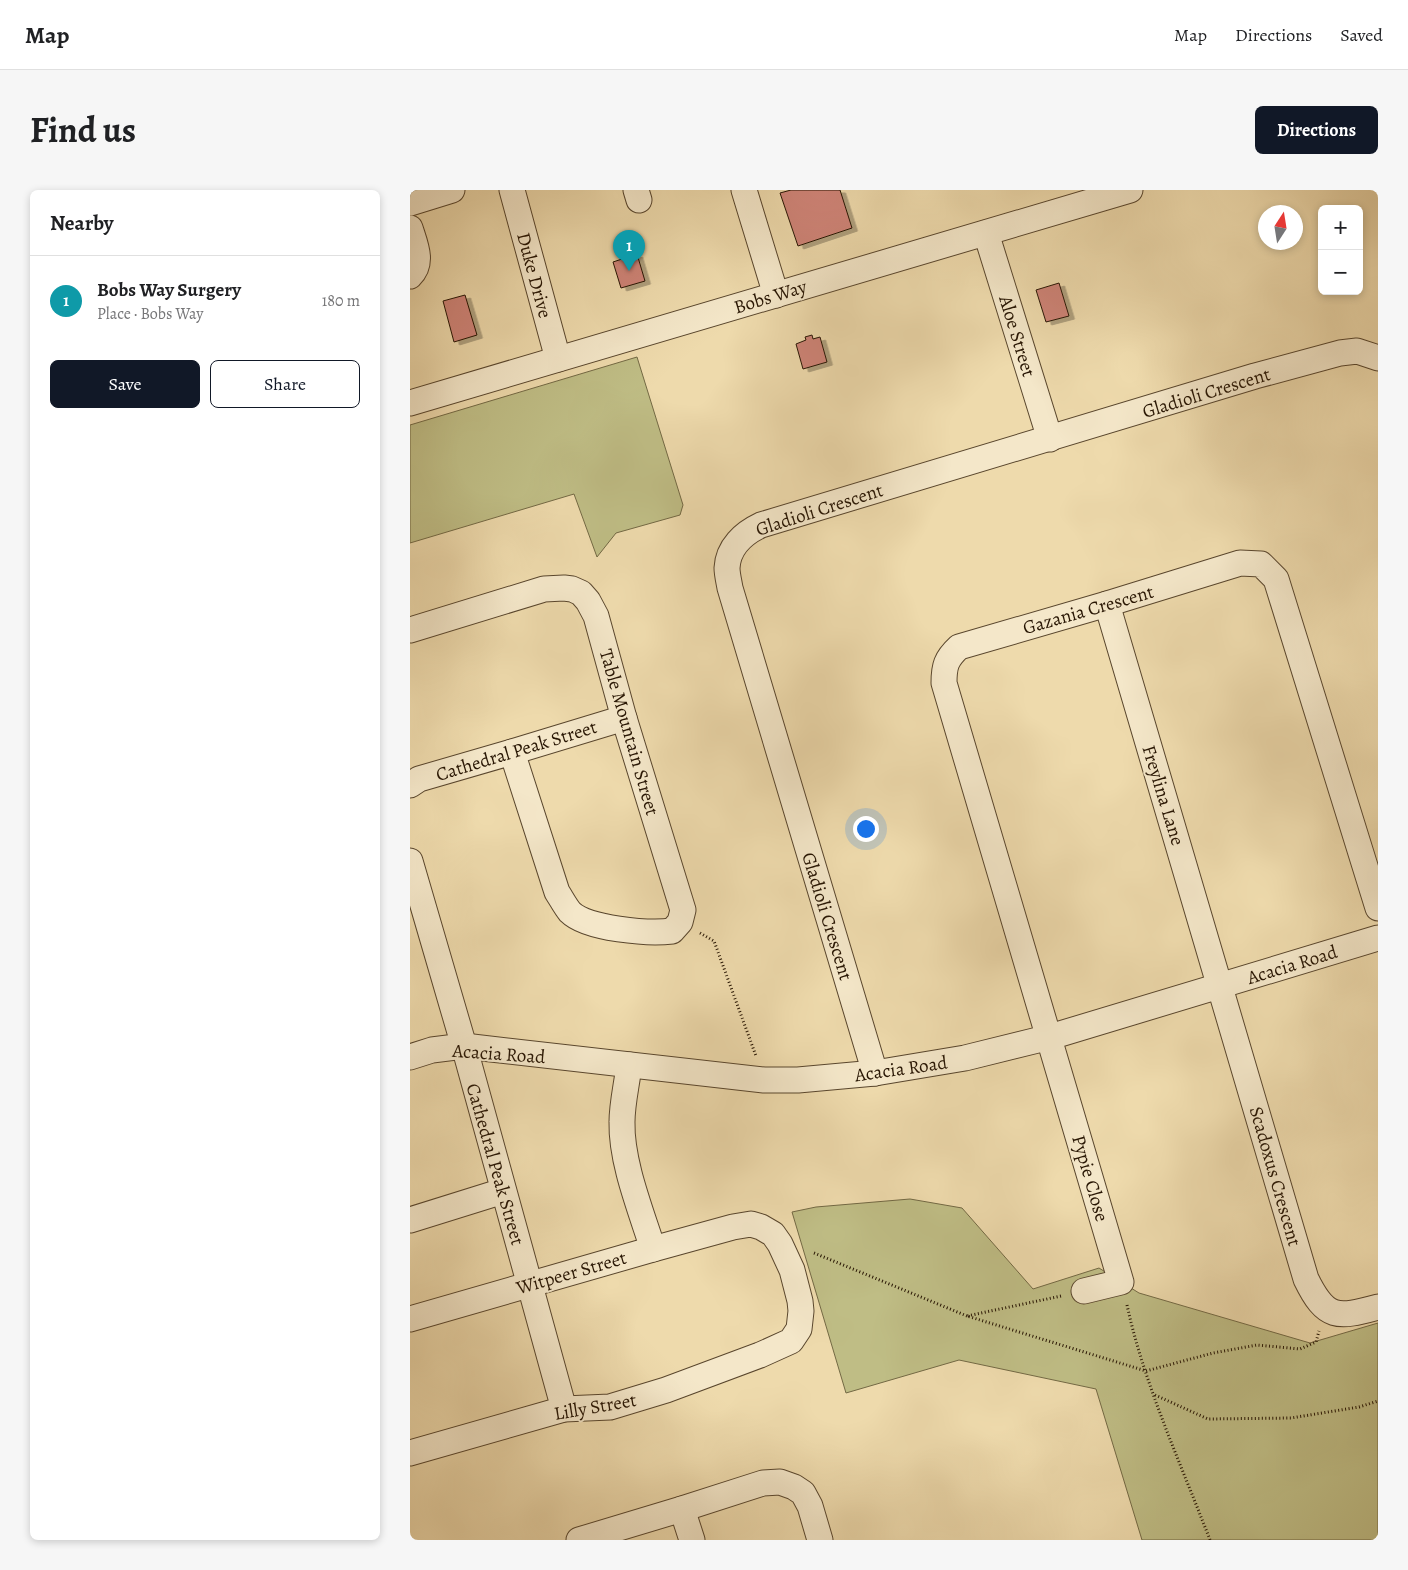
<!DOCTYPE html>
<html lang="en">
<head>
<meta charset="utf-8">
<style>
	body { margin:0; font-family:Alegreya,serif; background:#f6f6f6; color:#202124 }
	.controls { position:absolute; right:15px; top:15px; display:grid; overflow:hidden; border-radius:8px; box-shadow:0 2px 8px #0003 }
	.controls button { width:45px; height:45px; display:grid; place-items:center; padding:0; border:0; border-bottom:1px solid #e0e0e0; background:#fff; color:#202124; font:25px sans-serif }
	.compass { position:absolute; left:848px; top:15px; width:45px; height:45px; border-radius:50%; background:#fff; box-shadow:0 2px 8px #0003; rotate:12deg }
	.you { position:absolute; left:455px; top:638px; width:18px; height:18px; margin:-12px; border:4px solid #fff; border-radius:50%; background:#1a73e8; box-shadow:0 0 0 8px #1a73e833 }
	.badge { display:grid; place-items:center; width:32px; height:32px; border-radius:50%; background:#111827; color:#fff; font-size:16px; font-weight:700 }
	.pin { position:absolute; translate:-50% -41px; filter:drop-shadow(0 1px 2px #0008) }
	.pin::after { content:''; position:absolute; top:26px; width:18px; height:15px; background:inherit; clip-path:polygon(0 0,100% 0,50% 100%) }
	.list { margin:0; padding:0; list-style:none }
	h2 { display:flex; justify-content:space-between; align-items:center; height:65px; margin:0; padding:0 20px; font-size:21px }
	h2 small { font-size:16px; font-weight:400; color:#757577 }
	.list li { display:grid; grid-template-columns:32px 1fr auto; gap:15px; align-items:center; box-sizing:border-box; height:90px; padding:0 20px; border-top:1px solid #e0e0e0 }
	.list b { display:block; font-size:19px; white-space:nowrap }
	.list p { margin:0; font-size:16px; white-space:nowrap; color:#757577 }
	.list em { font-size:16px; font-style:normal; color:#757577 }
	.actions { display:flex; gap:10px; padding:15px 20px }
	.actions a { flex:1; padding:11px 0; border:1px solid #111827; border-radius:8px; text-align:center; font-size:18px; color:#111827 }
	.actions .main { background:#111827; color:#fff }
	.map { position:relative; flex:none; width:968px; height:1350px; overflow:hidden; border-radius:8px }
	header { display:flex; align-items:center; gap:30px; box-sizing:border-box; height:70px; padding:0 25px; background:#fff; border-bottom:1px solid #e0e0e0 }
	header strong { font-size:24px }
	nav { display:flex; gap:28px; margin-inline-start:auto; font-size:18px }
	.intro { display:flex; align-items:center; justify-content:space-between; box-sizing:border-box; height:120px; padding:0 30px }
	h1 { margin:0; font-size:35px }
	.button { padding:12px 22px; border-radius:8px; background:#111827; color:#fff; font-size:18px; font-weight:700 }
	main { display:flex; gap:30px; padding:0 30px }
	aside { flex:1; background:#fff; border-radius:8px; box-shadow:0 2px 8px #0003 }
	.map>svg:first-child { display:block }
	.green { fill:#bfbd85; stroke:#736944 }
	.building { fill:#cf8478; stroke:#271503; filter:url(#shadow) }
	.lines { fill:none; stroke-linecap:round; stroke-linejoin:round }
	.minor-casing { stroke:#59462d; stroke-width:27 }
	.path { stroke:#271503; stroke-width:3; stroke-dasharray:1 2.5; stroke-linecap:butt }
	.minor { stroke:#f4e7c9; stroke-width:25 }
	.labels { text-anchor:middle; stroke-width:4; stroke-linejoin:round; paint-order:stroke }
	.street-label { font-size:19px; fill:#271503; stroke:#f4e7c9 }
</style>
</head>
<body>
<header>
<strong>Map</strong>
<nav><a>Map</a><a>Directions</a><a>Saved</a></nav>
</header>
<div class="intro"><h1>Find us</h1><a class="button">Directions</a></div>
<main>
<aside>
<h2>Nearby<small></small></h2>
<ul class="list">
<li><span class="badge" style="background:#0f9aa8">1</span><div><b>Bobs Way Surgery</b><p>Place · Bobs Way</p></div><em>180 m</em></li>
</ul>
<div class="actions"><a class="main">Save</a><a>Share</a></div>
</aside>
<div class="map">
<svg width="968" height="1350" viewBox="0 0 968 1350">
	<defs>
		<filter id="shadow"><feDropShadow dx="5.5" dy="3" stdDeviation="0" flood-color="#0004"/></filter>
	</defs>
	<rect width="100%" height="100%" fill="#eedaac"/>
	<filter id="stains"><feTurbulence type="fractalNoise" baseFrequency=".004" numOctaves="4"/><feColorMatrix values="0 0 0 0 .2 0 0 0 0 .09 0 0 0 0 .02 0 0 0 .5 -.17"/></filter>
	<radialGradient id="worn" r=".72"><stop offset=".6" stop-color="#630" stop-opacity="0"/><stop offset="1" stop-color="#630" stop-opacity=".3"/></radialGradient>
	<g class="green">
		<path d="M 227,167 L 273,315 L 270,325 L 206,343 L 187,367 L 164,304 L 0,353 L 0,235 Z"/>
		<path d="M 500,1009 L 552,1018 L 623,1099 L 689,1078 L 729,1103 L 900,1153 L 968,1133 L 968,1350 L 732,1350 L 686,1199 L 549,1170 L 436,1203 L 382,1022 L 406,1017 Z"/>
	</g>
	<g class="building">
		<path d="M 381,0 L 430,0 L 442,38 L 388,56 L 370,3 Z"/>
		<path d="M 227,64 L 235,91 L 211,98 L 203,72 Z"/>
		<path d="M 649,93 L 659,126 L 636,132 L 626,100 Z"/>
		<path d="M 55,105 L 67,145 L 44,152 L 33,111 Z"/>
		<path d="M 402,145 L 403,149 L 410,147 L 417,172 L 393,179 L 386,154 L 396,150 L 395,147 Z"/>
	</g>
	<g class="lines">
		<defs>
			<g id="minor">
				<path d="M 102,0 L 148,169"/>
				<path d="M 226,0 L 229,10"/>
				<path d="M 334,0 L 366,105"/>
				<path d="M 0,13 L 42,0"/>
				<path d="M 0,38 C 5,54 14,73 0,86"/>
				<path d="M 576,43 L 640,249"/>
				<path d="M 0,213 L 720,0"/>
				<path d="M 697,414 L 896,1089 C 916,1130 927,1128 968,1117"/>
				<path d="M 0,440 L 134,399 L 154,398 L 162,399 L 171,403 L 178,411 L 186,426 L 214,528 L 273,720 L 270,732 L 262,741 C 239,744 177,739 160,722 C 155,716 151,708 147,702 L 102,562"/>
				<path d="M 0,595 L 9,589 L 102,562 L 214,528"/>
				<path d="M 0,671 L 54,856 L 154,1219"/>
				<path d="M 0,867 L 22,860 L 54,856 L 354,890 L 388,890 L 465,883 L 555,868 L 640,847 L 968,748"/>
				<path d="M 219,875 C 217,894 212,913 212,932 C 211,972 231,1021 243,1059"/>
				<path d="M 465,883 L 320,398 C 319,392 317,384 317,378 C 318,357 334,343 351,335 L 845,186 L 930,163 L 947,161 L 968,168"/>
				<path d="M 0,1030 L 93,1001"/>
				<path d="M 674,1101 L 711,1092 L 534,493 C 534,476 536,469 549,457 L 697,414 L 830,373 L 851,374 L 866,389 L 968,718"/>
				<path d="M 0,1129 L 243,1059 L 323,1037 L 341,1034 L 351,1037 L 363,1044 L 370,1054 L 382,1080 L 390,1111 L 391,1121 L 389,1139 L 381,1151 L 350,1165 L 256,1200 L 200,1217 L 154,1219 L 0,1263"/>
				<path d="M 272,1319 L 282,1350"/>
				<path d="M 169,1350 L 272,1319 L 353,1293 L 370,1292 L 384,1297 L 393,1303 L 400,1316 L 410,1350"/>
			</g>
		</defs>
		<use href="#minor" class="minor-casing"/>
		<g class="path">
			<path d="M 290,743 L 304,751 L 346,866"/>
			<path d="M 404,1063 L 557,1126"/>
			<path d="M 651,1106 L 557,1126 L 736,1181 L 803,1163 L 847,1155 L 890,1159 L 906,1152 L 909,1141"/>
			<path d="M 717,1115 C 734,1194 771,1274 800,1350"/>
			<path d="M 745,1205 L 798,1229 L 881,1228 L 949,1217 L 968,1211"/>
		</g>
		<use href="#minor" class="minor"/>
	</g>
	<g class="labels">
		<g class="street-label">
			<text transform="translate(125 85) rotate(75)" y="7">Duke Drive</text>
			<text transform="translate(360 106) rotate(-17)" y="7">Bobs Way</text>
			<text transform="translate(608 146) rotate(73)" y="7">Aloe Street</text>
			<text transform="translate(796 202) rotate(-17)" y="7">Gladioli Crescent</text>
			<text transform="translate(409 319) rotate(-18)" y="7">Gladioli Crescent</text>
			<text transform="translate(678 419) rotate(-16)" y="7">Gazania Crescent</text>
			<text transform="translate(220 542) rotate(74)" y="7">Table Mountain Street</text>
			<text transform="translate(106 560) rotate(-17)" y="7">Cathedral Peak Street</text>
			<text transform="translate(754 605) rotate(73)" y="7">Freylina Lane</text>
			<text transform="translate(418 726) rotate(73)" y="7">Gladioli Crescent</text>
			<text transform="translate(882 774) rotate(-17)" y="7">Acacia Road</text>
			<text transform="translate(89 863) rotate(4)" y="7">Acacia Road</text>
			<text transform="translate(491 878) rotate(-8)" y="7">Acacia Road</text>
			<text transform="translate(86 974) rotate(74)" y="7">Cathedral Peak Street</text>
			<text transform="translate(866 986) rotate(74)" y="7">Scadoxus Crescent</text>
			<text transform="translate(681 988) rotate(74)" y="7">Pypie Close</text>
			<text transform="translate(161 1082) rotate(-16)" y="7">Witpeer Street</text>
			<text transform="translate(185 1216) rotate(-10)" y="7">Lilly Street</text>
		</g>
	</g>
	<rect width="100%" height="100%" filter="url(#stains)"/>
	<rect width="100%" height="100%" fill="url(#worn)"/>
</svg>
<div class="controls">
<button>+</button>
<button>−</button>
</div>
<svg class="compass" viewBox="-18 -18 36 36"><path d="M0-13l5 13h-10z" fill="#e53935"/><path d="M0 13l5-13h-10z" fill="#757577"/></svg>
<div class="you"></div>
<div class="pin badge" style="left:219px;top:81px;background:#0f9aa8">1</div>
</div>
</main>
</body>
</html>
